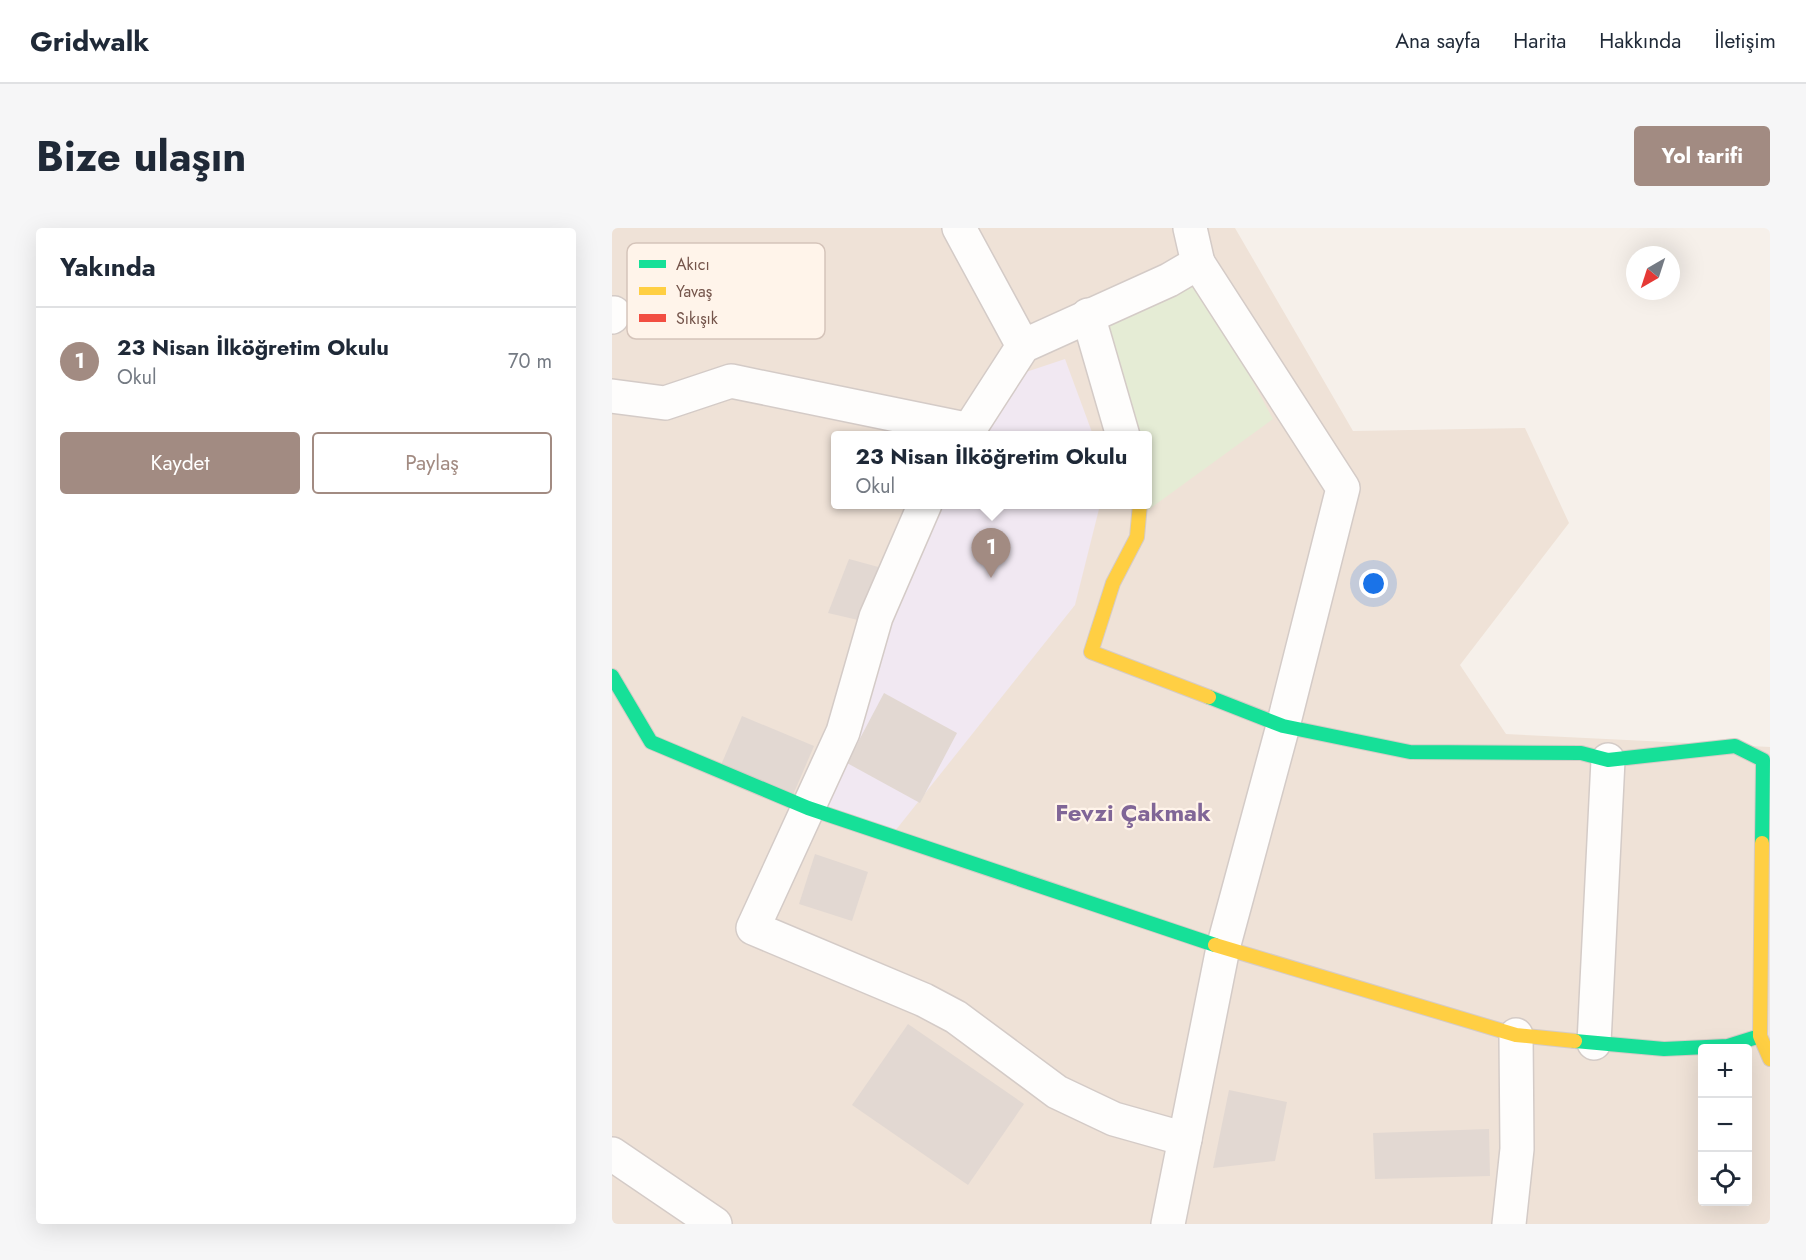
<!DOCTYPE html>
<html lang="tr">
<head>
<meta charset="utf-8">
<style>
	body { margin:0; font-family:Jost,sans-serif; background:#f6f6f7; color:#1f2937 }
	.controls { position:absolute; right:18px; bottom:18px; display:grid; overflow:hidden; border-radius:6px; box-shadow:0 6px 24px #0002 }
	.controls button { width:54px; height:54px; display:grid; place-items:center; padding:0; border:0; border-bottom:2px solid #e0e1e3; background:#fff; color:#1f2937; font:30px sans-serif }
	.compass { position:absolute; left:1014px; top:18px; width:54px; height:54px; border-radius:50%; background:#fff; box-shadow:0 6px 24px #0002; rotate:219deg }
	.you { position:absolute; left:762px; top:356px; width:21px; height:21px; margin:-15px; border:4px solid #fff; border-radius:50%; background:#1a73e8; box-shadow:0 0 0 9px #1a73e833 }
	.badge { display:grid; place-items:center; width:39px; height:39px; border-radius:50%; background:#a28b82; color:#fff; font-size:20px; font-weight:700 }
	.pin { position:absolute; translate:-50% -50px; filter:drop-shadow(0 2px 3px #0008) }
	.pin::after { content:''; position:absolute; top:32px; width:21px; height:18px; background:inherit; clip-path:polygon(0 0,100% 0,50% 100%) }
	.popup { position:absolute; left:219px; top:203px; width:321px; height:78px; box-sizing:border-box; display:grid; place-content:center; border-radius:6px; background:#fff; filter:drop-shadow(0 2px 4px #0005); font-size:20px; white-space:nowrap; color:#747a83 }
	.popup b { font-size:22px; color:#1f2937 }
	.popup::after { content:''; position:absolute; left:50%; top:100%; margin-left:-12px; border:12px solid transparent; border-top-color:#fff }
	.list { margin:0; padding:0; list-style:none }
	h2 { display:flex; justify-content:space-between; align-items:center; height:78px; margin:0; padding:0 24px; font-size:26px }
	h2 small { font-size:20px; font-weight:400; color:#747a83 }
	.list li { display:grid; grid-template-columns:39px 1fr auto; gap:18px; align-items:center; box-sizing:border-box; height:108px; padding:0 24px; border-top:2px solid #e0e1e3 }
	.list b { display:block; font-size:22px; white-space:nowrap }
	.list p { margin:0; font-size:20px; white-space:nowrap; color:#747a83 }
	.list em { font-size:20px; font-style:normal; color:#747a83 }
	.actions { display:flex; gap:12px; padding:18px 24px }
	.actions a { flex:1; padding:14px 0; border:2px solid #a28b82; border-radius:6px; text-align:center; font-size:21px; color:#a28b82 }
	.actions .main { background:#a28b82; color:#fff }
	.icon { flex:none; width:33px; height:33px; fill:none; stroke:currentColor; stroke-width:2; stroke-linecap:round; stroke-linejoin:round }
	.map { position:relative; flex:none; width:1158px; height:996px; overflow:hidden; border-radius:6px }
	header { display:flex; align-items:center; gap:36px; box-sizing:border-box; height:84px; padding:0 30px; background:#fff; border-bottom:2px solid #e0e1e3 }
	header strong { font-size:28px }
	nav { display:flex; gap:33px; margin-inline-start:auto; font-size:21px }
	.intro { display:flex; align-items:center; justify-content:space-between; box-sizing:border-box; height:144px; padding:0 36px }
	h1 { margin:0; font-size:42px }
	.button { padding:15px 27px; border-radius:6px; background:#a28b82; color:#fff; font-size:21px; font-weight:700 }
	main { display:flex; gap:36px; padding:0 36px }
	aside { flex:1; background:#fff; border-radius:6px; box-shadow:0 6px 24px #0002 }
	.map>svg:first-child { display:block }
	.residential { fill:#efe2d7; fill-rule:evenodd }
	.education { fill:#f1e8f2 }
	.green { fill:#e5ecd5 }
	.building { fill:#e2d8d2 }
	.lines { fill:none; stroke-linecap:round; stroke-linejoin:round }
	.street-casing { stroke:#d4cbc7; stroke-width:36 }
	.fast-casing { stroke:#d5cbc6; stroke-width:16 }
	.slow-casing { stroke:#d5cbc6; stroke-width:16 }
	.street { stroke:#fefdfc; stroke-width:33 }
	.fast { stroke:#16e098; stroke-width:14 }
	.slow { stroke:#ffcf43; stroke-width:14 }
	.labels { text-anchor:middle; stroke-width:4.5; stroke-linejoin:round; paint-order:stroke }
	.district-label { font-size:24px; font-weight:bold; fill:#806697; stroke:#fff4ea }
	.key { fill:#fff4ea; stroke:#d5c4ba; stroke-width:1.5 }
	.key-label { font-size:16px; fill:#74544a }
</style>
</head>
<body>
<header>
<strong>Gridwalk</strong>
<nav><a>Ana sayfa</a><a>Harita</a><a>Hakkında</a><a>İletişim</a></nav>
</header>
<div class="intro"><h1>Bize ulaşın</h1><a class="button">Yol tarifi</a></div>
<main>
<aside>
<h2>Yakında<small></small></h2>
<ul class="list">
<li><span class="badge">1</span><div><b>23 Nisan İlköğretim Okulu</b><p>Okul</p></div><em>70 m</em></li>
</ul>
<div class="actions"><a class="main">Kaydet</a><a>Paylaş</a></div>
</aside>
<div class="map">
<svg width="1158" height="996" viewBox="0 0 1158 996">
	<rect width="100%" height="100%" fill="#f6f0ea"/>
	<path class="residential" d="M 0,0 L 623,0 L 741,203 L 913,200 L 957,295 L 848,437 L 894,506 L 1158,519 L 1158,996 L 0,996 ZM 223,208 L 535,208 L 535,276 L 223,276 ZM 1090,820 L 1136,820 L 1136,974 L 1090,974 Z"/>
	<g class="education">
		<path d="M 453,131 L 481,207 L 367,208 L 414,144 Z"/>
		<path d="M 319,277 L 488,277 L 463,377 L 283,603 L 196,580 Z"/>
	</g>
	<path class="green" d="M 585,50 L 661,191 L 536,282 L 535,208 L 506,207 L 463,105 Z"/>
	<g class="building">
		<path d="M 237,331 L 270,340 L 246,392 L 216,385 Z"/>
		<path d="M 272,465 L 345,505 L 308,575 L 235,535 Z"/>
		<path d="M 130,488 L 202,518 L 181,567 L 109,537 Z"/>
		<path d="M 203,626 L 256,644 L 240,693 L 187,676 Z"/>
		<path d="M 296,796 L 412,876 L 356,957 L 240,877 Z"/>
		<path d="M 617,862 L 675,874 L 663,933 L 601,940 Z"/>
		<path d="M 877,901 L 878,948 L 763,951 L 761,905 Z"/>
	</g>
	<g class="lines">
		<defs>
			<g id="street">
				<path d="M 347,0 L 411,118"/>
				<path d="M 476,87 L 511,208"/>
				<path d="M 0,89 L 2,85"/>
				<path d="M 0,168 L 53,175 L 119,153 L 358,202"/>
				<path d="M 353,208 L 411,118 L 557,52 L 586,35 L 578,0"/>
				<path d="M 313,276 L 264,389 L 231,504 L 141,700 L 312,772 L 344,789 L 445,864 L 502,891 L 573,911"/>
				<path d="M 982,815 L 996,532"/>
				<path d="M 0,926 L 103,996"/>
				<path d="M 556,996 L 611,720 L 671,498 L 731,260 L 586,35"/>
				<path d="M 897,996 L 905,921 L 904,807"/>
			</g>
			<g id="fast">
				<path d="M 0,448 L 39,514 L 196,580 L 603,717"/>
				<path d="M 597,469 L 671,498 L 798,524 L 969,525 L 996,532 L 1123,518 L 1151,532 L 1150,615"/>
				<path d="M 963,813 L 1052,821 L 1116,818 L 1148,808"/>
			</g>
			<g id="slow">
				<path d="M 528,276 L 525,309 L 501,355 L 479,424 L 597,469"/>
				<path d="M 1150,615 L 1148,808 L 1158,831"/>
				<path d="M 603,717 L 904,807 L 963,813"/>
			</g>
		</defs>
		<use href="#street" class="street-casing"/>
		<use href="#fast" class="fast-casing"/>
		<use href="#slow" class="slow-casing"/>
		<use href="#street" class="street"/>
		<use href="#fast" class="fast"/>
		<use href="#slow" class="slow"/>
	</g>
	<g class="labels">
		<g class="district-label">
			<text x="521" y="593">Fevzi Çakmak</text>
		</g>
	</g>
	<rect x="15" y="15" width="198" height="96" rx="9" class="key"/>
	<rect x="27" y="32" width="27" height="8" fill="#16e098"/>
	<rect x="27" y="59" width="27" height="8" fill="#ffcf43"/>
	<rect x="27" y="86" width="27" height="8" fill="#f24e42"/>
	<g class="key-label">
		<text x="64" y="42">Akıcı</text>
		<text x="64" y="69">Yavaş</text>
		<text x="64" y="96">Sıkışık</text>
	</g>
</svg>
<div class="controls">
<button>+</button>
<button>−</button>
<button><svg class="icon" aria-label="locate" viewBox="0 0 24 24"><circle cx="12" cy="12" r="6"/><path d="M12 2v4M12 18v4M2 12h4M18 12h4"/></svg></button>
</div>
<svg class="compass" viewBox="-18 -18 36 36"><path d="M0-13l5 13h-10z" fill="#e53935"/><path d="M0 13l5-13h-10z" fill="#747a83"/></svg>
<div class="you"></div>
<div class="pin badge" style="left:379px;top:350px">1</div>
<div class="popup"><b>23 Nisan İlköğretim Okulu</b>Okul</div>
</div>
</main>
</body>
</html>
